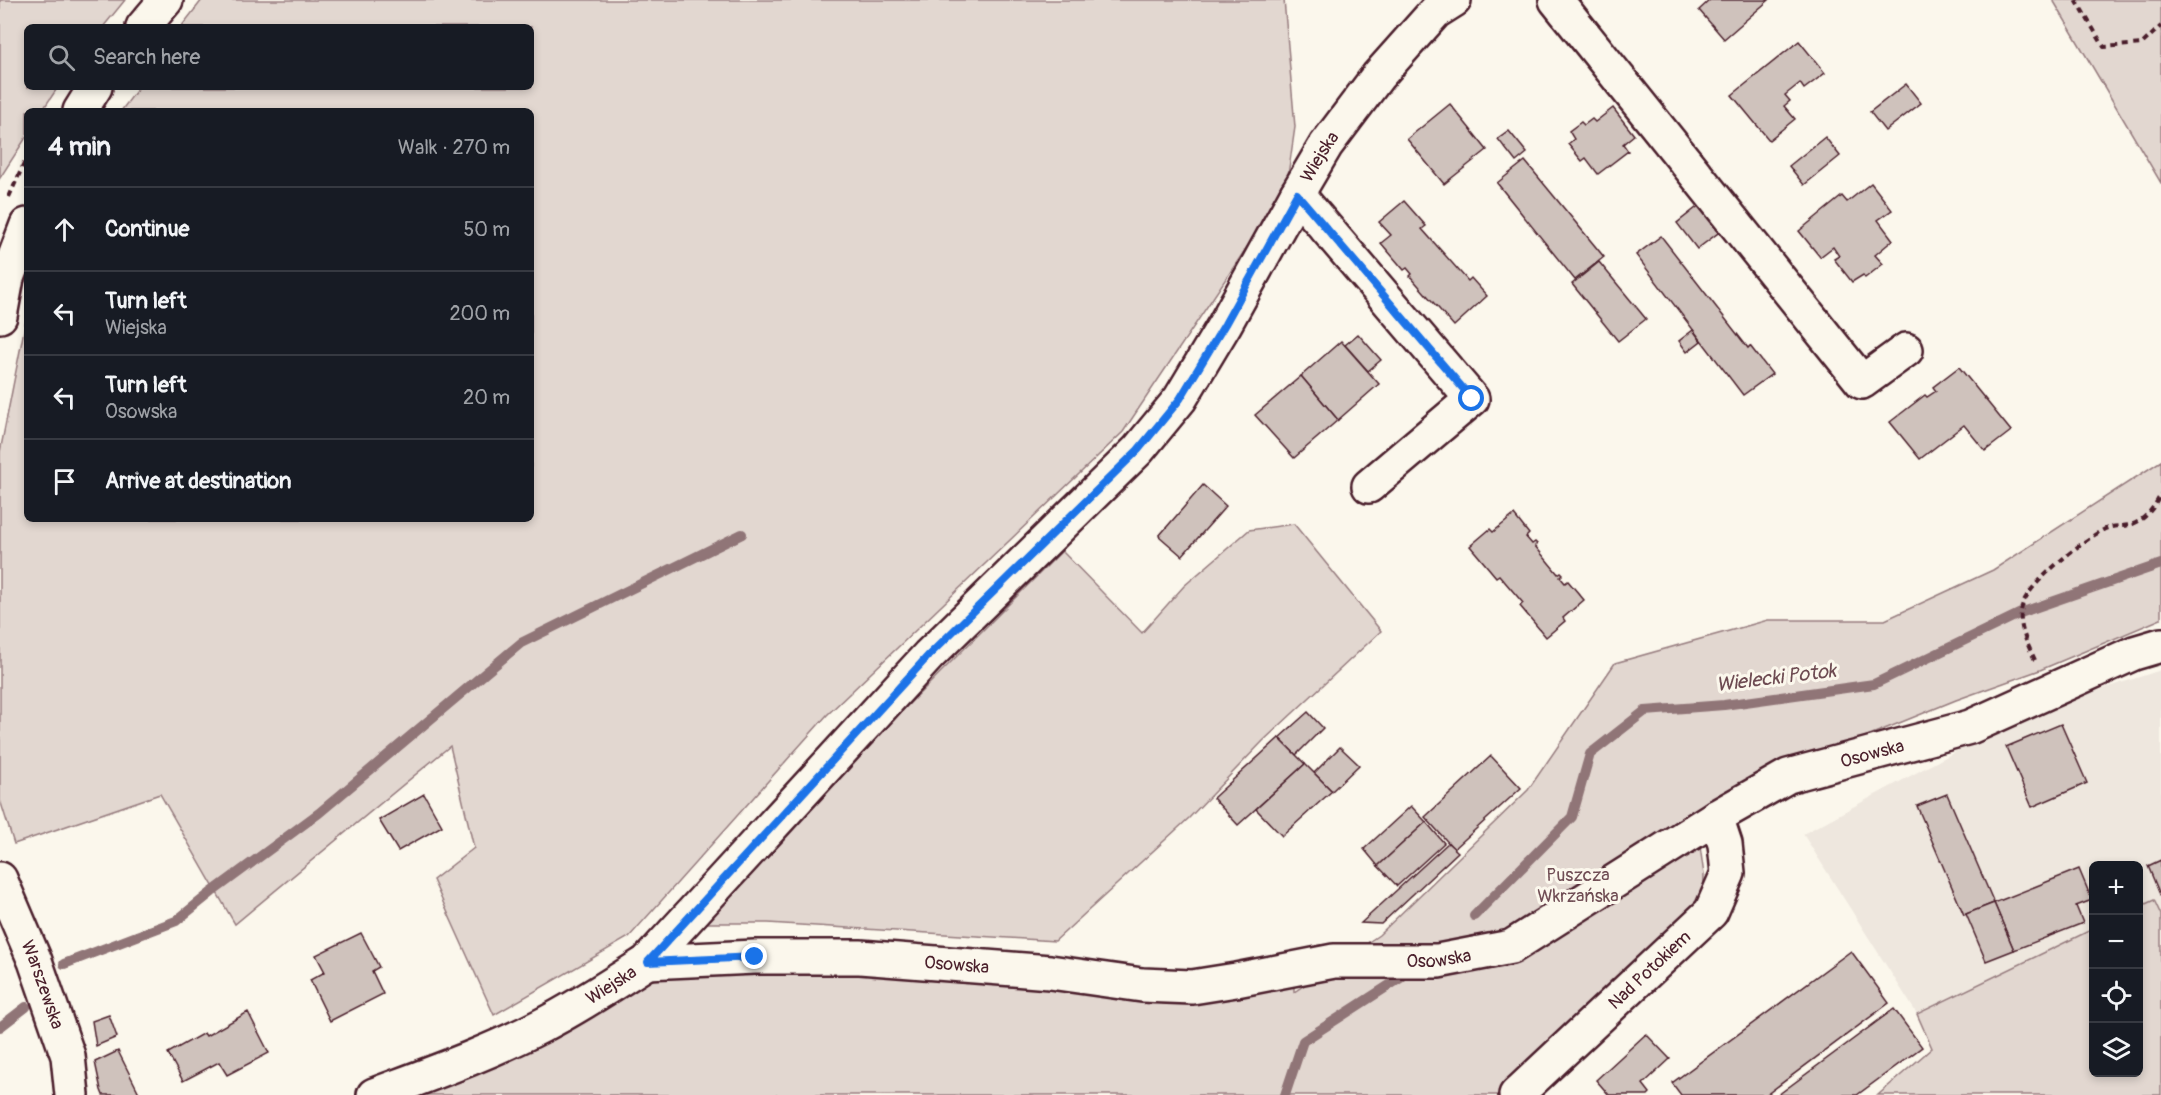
<!DOCTYPE html>
<html lang="en">
<head>
<meta charset="utf-8">
<style>
	body { margin:0; font-family:Pangolin,sans-serif; background:#242831; color:#f1f3f6 }
	.controls { position:absolute; right:18px; bottom:18px; display:grid; overflow:hidden; border-radius:9px; box-shadow:0 3px 9px #0003 }
	.controls button { width:54px; height:54px; display:grid; place-items:center; padding:0; border:0; border-bottom:2px solid #363941; background:#171b24; color:#f1f3f6; font:30px sans-serif }
	.stop { position:absolute; width:18px; height:18px; margin:-14px; border:4px solid #1a73e8; border-radius:50%; background:#fff }
	.stop.end { background:#1a73e8; border-color:#fff; box-shadow:0 2px 6px #0008 }
	.list { margin:0; padding:0; list-style:none }
	h2 { display:flex; justify-content:space-between; align-items:center; height:78px; margin:0; padding:0 24px; font-size:26px }
	h2 small { font-size:20px; font-weight:400; color:#9ea1a6 }
	.list li { display:grid; grid-template-columns:39px 1fr auto; gap:18px; align-items:center; box-sizing:border-box; height:84px; padding:0 24px; border-top:2px solid #363941 }
	.list b { display:block; font-size:22px; white-space:nowrap }
	.list p { margin:0; font-size:20px; white-space:nowrap; color:#9ea1a6 }
	.list em { font-size:20px; font-style:normal; color:#9ea1a6 }
	.icon { flex:none; width:33px; height:33px; fill:none; stroke:currentColor; stroke-width:2; stroke-linecap:round; stroke-linejoin:round }
	.map { position:relative; flex:none; width:2161px; height:1095px; overflow:hidden }
	.search { position:absolute; background:#171b24; box-shadow:0 3px 9px #0003; left:24px; top:24px; width:510px; height:66px; display:flex; align-items:center; gap:15px; box-sizing:border-box; padding:0 21px; border-radius:9px; color:#9ea1a6; font-size:22px }
	.panel { position:absolute; background:#171b24; box-shadow:0 3px 9px #0003; left:24px; top:108px; width:510px; height:414px; border-radius:9px }
	.map>svg:first-child { display:block }
	.built { fill:#eee7de }
	.green { fill:#e2d7d0; stroke:#967b7e; stroke-width:1.5 }
	.lines { fill:none; stroke-linecap:round; stroke-linejoin:round }
	.stream { stroke:#907477; stroke-width:10 }
	.building { fill:#cfc2bc; stroke:#4a1f2b; stroke-width:1.5 }
	.minor-casing { stroke:#4a1f2b; stroke-width:38 }
	.path { stroke:#4a1f2b; stroke-width:4; stroke-dasharray:6 4.5; stroke-linecap:butt }
	.minor { stroke:#fbf7ec; stroke-width:33 }
	.route { stroke:#1a73e8; stroke-width:8 }
	.labels { text-anchor:middle; stroke-width:6; stroke-linejoin:round; paint-order:stroke }
	.street-label { font-size:18px; fill:#4a1f2b; stroke:#fbf7ec }
	.park-label { font-size:18px; fill:#704d54; stroke:#fbf7ec }
	.water-label { font-size:20px; font-style:italic; fill:#6d4a51; stroke:#fbf7ec }
</style>
</head>
<body>
<div class="map">
<svg width="2161" height="1095" viewBox="0 0 2161 1095">
	<rect width="100%" height="100%" fill="#fbf7ec"/>
	<filter id="ink" filterUnits="userSpaceOnUse"><feTurbulence type="fractalNoise" baseFrequency=".0167" numOctaves="2"/><feDisplacementMap in="SourceGraphic" scale="12" xChannelSelector="R" yChannelSelector="G"/><feConvolveMatrix kernelMatrix="1 2 1 2 8 2 1 2 1" color-interpolation-filters="sRGB"/></filter>
	<g filter="url(#ink)">
		<path class="built" d="M 2161,670 L 2161,915 L 2154,900 L 2139,907 L 2138,866 L 2094,866 L 2093,929 L 1917,1014 L 1803,834 L 2025,714 Z"/>
		<g class="green">
			<path d="M 0,0 L 125,0 L 103,27 L 27,27 L 27,87 L 58,87 L 42,111 L 27,111 L 27,136 L 0,178 Z"/>
			<path d="M 202,0 L 1284,0 L 1295,127 L 1286,189 L 1123,432 L 827,715 L 629,937 L 494,1015 L 433,880 L 474,848 L 450,746 L 235,924 L 160,794 L 14,844 L 0,800 L 0,452 L 27,315 L 27,519 L 531,519 L 531,111 L 121,111 L 139,87 L 531,87 L 531,27 L 181,27 Z"/>
			<path d="M 2053,0 L 2161,0 L 2161,183 L 2056,5 Z"/>
			<path d="M 2161,461 L 2161,619 L 2040,670 L 1956,700 L 1781,771 L 1696,818 L 1704,875 L 1703,908 L 1506,1095 L 374,1095 L 647,962 L 1050,972 L 1294,970 L 1294,992 L 1379,935 L 1528,790 L 1615,663 L 1768,620 L 1885,620 L 1993,570 Z"/>
			<path d="M 1294,524 L 1381,631 L 1263,741 L 1189,818 L 1055,941 L 768,923 L 699,923 L 789,824 L 1062,551 L 1142,633 L 1184,586 L 1249,530 Z"/>
			<path d="M 2154,900 L 2161,915 L 2161,1095 L 1878,1095 L 1932,1048 L 1917,1014 L 2093,929 L 2094,1072 L 2138,1072 L 2139,907 Z"/>
		</g>
		<g class="lines">
			<g class="stream">
				<path d="M 1474,916 L 1572,817 L 1590,754 L 1645,711 L 1724,705 L 1874,684 L 2023,612 L 2161,564"/>
				<path d="M 64,964 L 176,921 L 212,892 L 319,813 L 521,643 L 742,534"/>
				<path d="M 0,1027 L 26,1007"/>
				<path d="M 1285,1095 L 1303,1041 L 1402,977"/>
			</g>
		</g>
		<g class="building">
			<path d="M 1710,0 L 1769,0 L 1724,39 L 1699,10 Z"/>
			<path d="M 1799,41 L 1825,73 L 1804,89 L 1800,83 L 1785,95 L 1790,101 L 1784,106 L 1795,119 L 1769,140 L 1732,95 Z"/>
			<path d="M 1906,84 L 1921,103 L 1885,131 L 1870,112 Z"/>
			<path d="M 1450,104 L 1487,150 L 1444,184 L 1407,139 Z"/>
			<path d="M 1613,108 L 1634,135 L 1623,144 L 1628,151 L 1598,174 L 1586,158 L 1582,161 L 1568,144 L 1574,139 L 1569,131 L 1581,122 L 1584,125 L 1592,119 L 1595,122 Z"/>
			<path d="M 1509,131 L 1527,153 L 1516,162 L 1498,139 Z"/>
			<path d="M 1825,137 L 1840,156 L 1804,185 L 1789,166 Z"/>
			<path d="M 1525,161 L 1604,257 L 1575,280 L 1497,183 Z"/>
			<path d="M 1871,183 L 1892,210 L 1878,220 L 1893,240 L 1875,255 L 1883,264 L 1865,278 L 1863,275 L 1852,282 L 1834,259 L 1839,256 L 1833,247 L 1820,257 L 1799,231 L 1842,196 L 1847,202 Z"/>
			<path d="M 1404,201 L 1426,226 L 1422,229 L 1468,281 L 1471,278 L 1487,296 L 1454,326 L 1410,276 L 1412,274 L 1407,268 L 1404,270 L 1381,243 L 1391,235 L 1379,222 Z"/>
			<path d="M 1701,204 L 1722,230 L 1697,249 L 1677,223 Z"/>
			<path d="M 1661,236 L 1748,348 L 1750,346 L 1772,374 L 1743,395 L 1636,255 Z"/>
			<path d="M 1599,262 L 1646,319 L 1618,341 L 1572,284 Z"/>
			<path d="M 1693,330 L 1701,341 L 1687,352 L 1679,341 Z"/>
			<path d="M 1358,334 L 1381,360 L 1368,371 L 1345,345 Z"/>
			<path d="M 1341,341 L 1379,384 L 1338,420 L 1301,376 Z"/>
			<path d="M 1959,367 L 2011,431 L 1985,451 L 1964,425 L 1920,459 L 1890,422 L 1925,395 L 1927,397 L 1936,391 L 1933,387 Z"/>
			<path d="M 1301,376 L 1338,420 L 1294,458 L 1255,415 Z"/>
			<path d="M 1203,485 L 1226,506 L 1182,556 L 1159,536 Z"/>
			<path d="M 1514,515 L 1529,534 L 1526,537 L 1532,544 L 1535,542 L 1537,544 L 1535,546 L 1558,574 L 1561,572 L 1563,574 L 1560,577 L 1565,583 L 1568,581 L 1584,600 L 1563,618 L 1565,621 L 1546,637 L 1520,606 L 1523,603 L 1499,575 L 1496,577 L 1470,546 L 1490,529 L 1493,532 Z"/>
			<path d="M 1308,712 L 1323,728 L 1296,755 L 1279,738 Z"/>
			<path d="M 2061,724 L 2087,783 L 2032,807 L 2006,747 Z"/>
			<path d="M 1279,738 L 1305,764 L 1238,825 L 1213,798 Z"/>
			<path d="M 1340,747 L 1359,765 L 1332,791 L 1314,773 Z"/>
			<path d="M 1491,756 L 1521,788 L 1454,849 L 1425,817 Z"/>
			<path d="M 1305,764 L 1332,791 L 1282,836 L 1256,809 Z"/>
			<path d="M 424,794 L 442,826 L 398,851 L 379,820 Z"/>
			<path d="M 1947,794 L 1994,903 L 1964,915 L 1917,806 Z"/>
			<path d="M 1411,806 L 1426,822 L 1378,866 L 1364,849 Z"/>
			<path d="M 1426,822 L 1444,843 L 1397,886 L 1378,866 Z"/>
			<path d="M 1448,843 L 1458,852 L 1381,924 L 1361,923 Z"/>
			<path d="M 2161,860 L 2161,897 L 2148,866 Z"/>
			<path d="M 2079,869 L 2092,900 L 2076,906 L 2083,923 L 2014,950 L 1994,903 Z"/>
			<path d="M 1994,903 L 2014,950 L 1986,961 L 1966,914 Z"/>
			<path d="M 361,933 L 379,967 L 372,971 L 383,994 L 330,1021 L 310,980 L 325,972 L 316,955 Z"/>
			<path d="M 1851,951 L 1889,1003 L 1766,1095 L 1681,1095 L 1672,1083 Z"/>
			<path d="M 1894,1009 L 1922,1047 L 1857,1095 L 1778,1095 Z"/>
			<path d="M 248,1012 L 269,1053 L 227,1075 L 219,1062 L 183,1081 L 168,1053 L 204,1033 L 206,1036 Z"/>
			<path d="M 109,1015 L 117,1037 L 96,1046 L 92,1021 Z"/>
			<path d="M 1646,1034 L 1670,1059 L 1643,1084 L 1650,1093 L 1648,1095 L 1609,1095 L 1596,1080 Z"/>
			<path d="M 118,1051 L 140,1095 L 103,1095 L 101,1090 L 95,1062 Z"/>
		</g>
		<g class="lines">
			<defs>
				<g id="minor">
					<path d="M 1556,0 L 1862,382 L 1906,350"/>
					<path d="M 143,27 L 166,0"/>
					<path d="M 80,111 L 95,87"/>
					<path d="M 1297,194 L 1472,399 L 1369,486"/>
					<path d="M 0,316 L 7,278 L 27,225"/>
					<path id="s1" d="M 0,879 L 35,961 L 68,1056 L 72,1095"/>
					<path id="s2" d="M 647,962 L 755,957 L 860,957 L 1050,972 L 1142,985 L 1192,987 L 1236,980 L 1334,961 L 1438,961 L 1511,947 L 1716,817 L 1788,776 L 1970,727 L 2134,653 L 2161,645"/>
					<path id="s3" d="M 374,1095 C 430,1074 487,1054 541,1026 C 578,1007 613,984 647,962 L 929,655 L 1138,450 L 1180,399 L 1225,324 L 1297,194 L 1326,145 L 1378,76 L 1435,12 L 1454,0"/>
					<path id="s4" d="M 1516,1095 L 1711,912 L 1728,873 L 1725,844 L 1716,817"/>
				</g>
			</defs>
			<use href="#minor" class="minor-casing"/>
			<g class="path">
				<path d="M 2076,0 L 2104,47 L 2142,44 L 2161,26"/>
				<path d="M 9,197 L 27,157"/>
				<path d="M 2035,660 C 2027,643 2016,623 2023,603 C 2031,582 2084,539 2105,529 C 2114,525 2124,527 2133,524 C 2146,519 2155,506 2161,494"/>
			</g>
			<use href="#minor" class="minor"/>
		</g>
	</g>
	<g class="lines" filter="url(#ink)">
		<path class="route" d="M 755,957 L 648,962 L 929,655 L 1138,450 L 1180,399 L 1225,324 L 1297,194 L 1472,399"/>
	</g>
	<g class="labels">
		<g class="street-label">
			<text dy="6" stroke="none"><textPath href="#s3" startOffset="1360">Wiejska</textPath></text>
			<text dy="6" stroke="none"><textPath href="#s2" startOffset="1282">Osowska</textPath></text>
			<text dy="6" stroke="none"><textPath href="#s2" startOffset="796">Osowska</textPath></text>
			<text dy="6" stroke="none"><textPath href="#s2" startOffset="310">Osowska</textPath></text>
			<text dy="6" stroke="none"><textPath href="#s4" startOffset="183">Nad Potokiem</textPath></text>
			<text dy="6" stroke="none"><textPath href="#s3" startOffset="262">Wiejska</textPath></text>
			<text dy="6" stroke="none"><textPath href="#s1" startOffset="114">Warszewska</textPath></text>
		</g>
		<g class="park-label">
			<text x="1578" y="881">Puszcza<tspan x="1578" dy="21">Wkrzańska</tspan></text>
		</g>
		<g class="water-label">
			<text transform="translate(1776 677) rotate(-7)" y="7">Wielecki Potok</text>
		</g>
	</g>
</svg>
<div class="controls">
<button>+</button>
<button>−</button>
<button><svg class="icon" aria-label="locate" viewBox="0 0 24 24"><circle cx="12" cy="12" r="6"/><path d="M12 2v4M12 18v4M2 12h4M18 12h4"/></svg></button>
<button><svg class="icon" aria-label="layers" viewBox="0 0 24 24"><path d="M12 4l9 5-9 5-9-5zM3 14l9 5 9-5"/></svg></button>
</div>
<div class="stop" style="left:1472px;top:399px"></div>
<div class="stop end" style="left:755px;top:957px"></div>
<div class="search"><svg class="icon" aria-label="search" viewBox="0 0 24 24"><circle cx="10" cy="10" r="6"/><path d="M15 15l6 6"/></svg>Search here</div>
<section class="panel">
<h2>4 min<small>Walk · 270 m</small></h2>
<ul class="list">
<li><svg class="icon" aria-label="ahead" viewBox="0 0 24 24"><path d="M12 20V5M6 11l6-6 6 6"/></svg><div><b>Continue</b></div><em>50 m</em></li>
<li><svg class="icon" aria-label="left" viewBox="0 0 24 24"><path d="M17 20v-9H6M10 6l-5 5 5 5"/></svg><div><b>Turn left</b><p>Wiejska</p></div><em>200 m</em></li>
<li><svg class="icon" aria-label="left" viewBox="0 0 24 24"><path d="M17 20v-9H6M10 6l-5 5 5 5"/></svg><div><b>Turn left</b><p>Osowska</p></div><em>20 m</em></li>
<li><svg class="icon" aria-label="arrive" viewBox="0 0 24 24"><path d="M6 21V4h12l-3 4 3 4H6"/></svg><div><b>Arrive at destination</b></div></li>
</ul>
</section>
</div>
</body>
</html>
